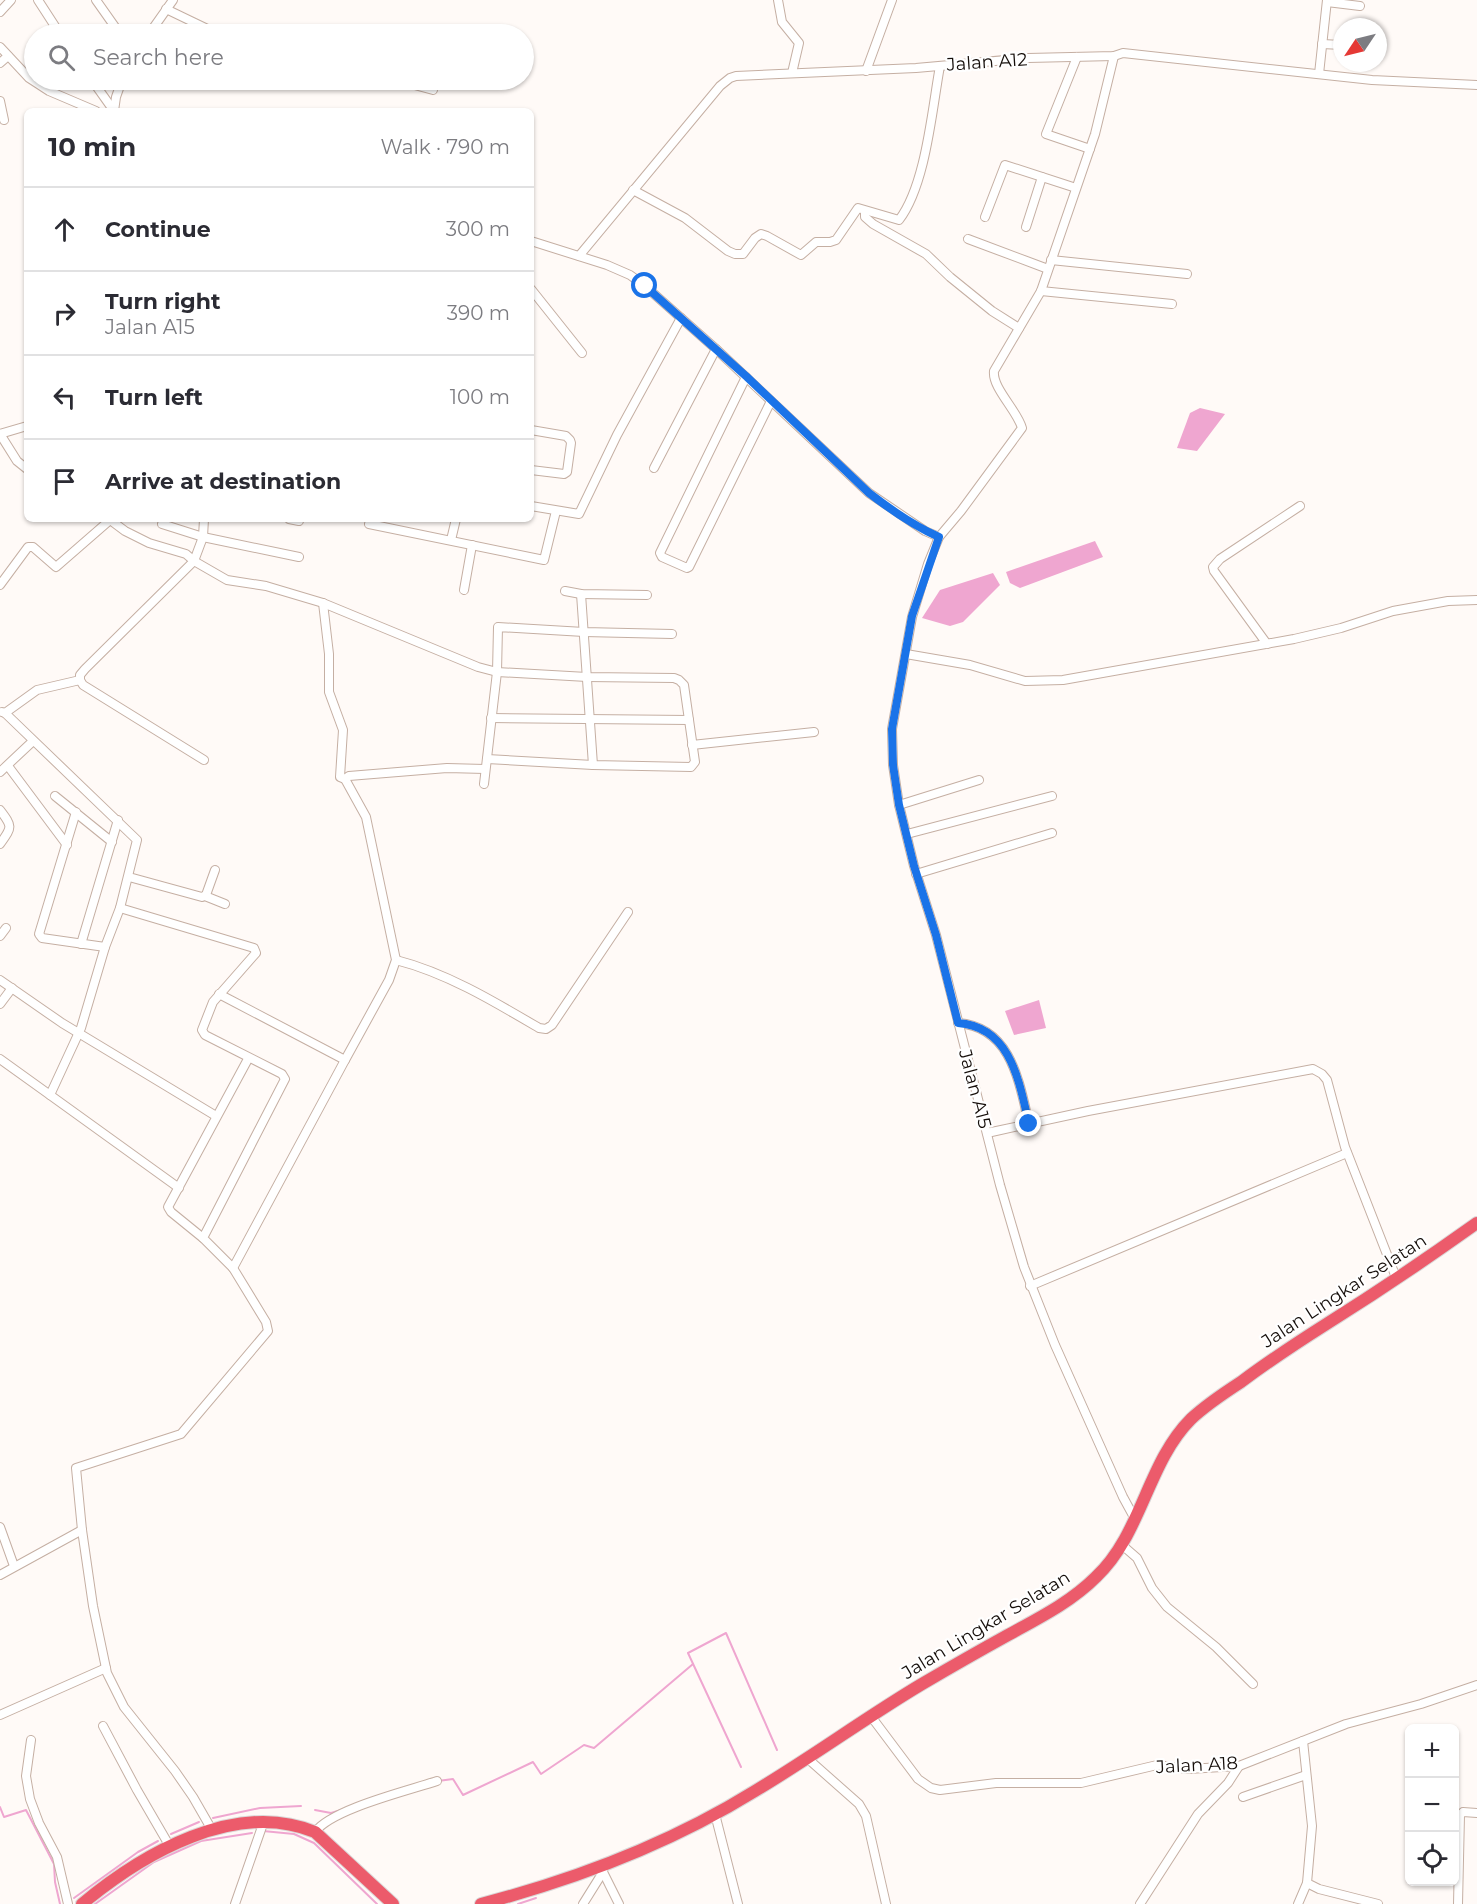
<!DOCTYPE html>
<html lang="en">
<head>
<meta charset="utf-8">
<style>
	body { margin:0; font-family:Montserrat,sans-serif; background:#f7f7f7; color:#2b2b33 }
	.controls { position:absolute; right:18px; bottom:18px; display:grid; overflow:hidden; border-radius:9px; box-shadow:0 2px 4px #0004 }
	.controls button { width:54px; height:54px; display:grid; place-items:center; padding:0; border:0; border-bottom:2px solid #e1e1e2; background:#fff; color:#2b2b33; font:30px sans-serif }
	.compass { position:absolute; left:1333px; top:18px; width:54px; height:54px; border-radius:50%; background:#fff; box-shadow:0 2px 4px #0004; rotate:235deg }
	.stop { position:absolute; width:18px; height:18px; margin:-14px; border:4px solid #1a73e8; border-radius:50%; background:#fff }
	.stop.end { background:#1a73e8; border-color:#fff; box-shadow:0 2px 6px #0008 }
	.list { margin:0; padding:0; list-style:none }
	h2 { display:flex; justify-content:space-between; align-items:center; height:78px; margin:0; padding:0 24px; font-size:26px }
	h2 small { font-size:20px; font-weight:400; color:#7c7c81 }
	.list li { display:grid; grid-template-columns:39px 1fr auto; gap:18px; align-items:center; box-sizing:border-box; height:84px; padding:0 24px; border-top:2px solid #e1e1e2 }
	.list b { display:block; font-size:22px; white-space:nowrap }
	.list p { margin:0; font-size:20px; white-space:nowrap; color:#7c7c81 }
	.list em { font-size:20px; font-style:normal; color:#7c7c81 }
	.icon { flex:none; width:33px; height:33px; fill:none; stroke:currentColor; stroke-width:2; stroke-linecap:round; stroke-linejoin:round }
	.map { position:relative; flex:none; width:1477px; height:1904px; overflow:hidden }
	.search { position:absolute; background:#fff; box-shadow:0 2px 4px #0004; left:24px; top:24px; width:510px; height:66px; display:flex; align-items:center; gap:15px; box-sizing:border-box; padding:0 21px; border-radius:33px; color:#7c7c81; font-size:22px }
	.panel { position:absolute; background:#fff; box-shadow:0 2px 4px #0004; left:24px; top:108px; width:510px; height:414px; border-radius:9px }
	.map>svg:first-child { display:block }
	.water { fill:#efa6d0 }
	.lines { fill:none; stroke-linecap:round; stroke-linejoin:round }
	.stream { stroke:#efa6d0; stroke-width:2 }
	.minor-casing { stroke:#c5afa3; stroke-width:10 }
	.highway-casing { stroke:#dad8d8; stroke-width:14 }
	.minor { stroke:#fff; stroke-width:8 }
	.highway { stroke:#ec5b6b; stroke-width:12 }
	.route { stroke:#1a73e8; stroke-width:8 }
	.labels { text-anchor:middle; stroke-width:4.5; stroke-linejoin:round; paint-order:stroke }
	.street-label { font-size:18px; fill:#150e0a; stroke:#fff }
</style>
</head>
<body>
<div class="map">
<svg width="1477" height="1904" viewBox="0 0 1477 1904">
	<rect width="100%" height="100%" fill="#fffaf7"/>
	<g class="water">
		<path d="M 1200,408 L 1225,414 L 1197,451 L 1177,448 L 1190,413 Z"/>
		<path d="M 1095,541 L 1103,557 L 1020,588 L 1010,583 L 1006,572 Z"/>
		<path d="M 993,573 L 1000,585 L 963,622 L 950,626 L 922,618 L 940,590 Z"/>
		<path d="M 1039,1000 L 1046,1028 L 1014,1035 L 1005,1011 Z"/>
	</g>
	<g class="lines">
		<g class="stream">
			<path d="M 741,1767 L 688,1653 L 726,1633 L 777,1750"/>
			<path d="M 438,1781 L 453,1779 L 463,1795 L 533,1762 L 541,1774 L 584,1745 L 594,1748 L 693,1664"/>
			<path d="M 0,1807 L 4,1817 L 26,1810 L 54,1864 L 55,1882 L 60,1904"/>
			<path d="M 315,1810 L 331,1813 L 341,1810"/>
			<path d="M 213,1818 L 260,1808 L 301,1806"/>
			<path d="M 263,1831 L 294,1834 L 314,1843 L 377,1904"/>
			<path d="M 171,1834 L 199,1822"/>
			<path d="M 74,1898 L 138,1852 L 158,1841"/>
			<path d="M 95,1904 L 154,1862 L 201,1841 L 252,1833"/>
			<path d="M 518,1904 L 536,1898"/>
		</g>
		<defs>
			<g id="minor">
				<path d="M 38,0 L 60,34"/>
				<path d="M 96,0 L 120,34"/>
				<path d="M 778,0 L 782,22 L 799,43 L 792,73"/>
				<path d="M 1327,2 L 1360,6"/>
				<path d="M 166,9 L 218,34"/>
				<path d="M 0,12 L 11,0"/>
				<path d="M 149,34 L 173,0"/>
				<path d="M 1322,44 L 1342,45"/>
				<path d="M 0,47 L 29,78 L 49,91 L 96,111"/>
				<path d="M 1114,56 L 1095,134 L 1041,291 L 994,371 C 992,388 1017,410 1022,428 L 961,511 L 939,537 L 928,564 L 912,617 L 892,729 L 893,765 L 899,805 L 914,866 L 936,935 L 1000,1185 L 1024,1267 L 1055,1345 L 1123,1497 L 1135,1519"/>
				<path d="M 1077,57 L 1046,134 L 1090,149"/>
				<path d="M 0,63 L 8,56"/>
				<path d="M 866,71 L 892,0"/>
				<path d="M 1319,74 L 1327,0"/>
				<path d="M 92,80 L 114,111"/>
				<path d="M 217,80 L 223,82"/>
				<path d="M 396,80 L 433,90"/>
				<path d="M 0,101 L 4,120"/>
				<path d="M 114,111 L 116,97 L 122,80"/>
				<path d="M 633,190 L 685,218 L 728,251 L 735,254 L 743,254 L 755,238 L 761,234 L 767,236 L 801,255 L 816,242 L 830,242 L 836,240 L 858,208 L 899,220 C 926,185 932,109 940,66"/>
				<path d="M 867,212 L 865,213 L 865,217 L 873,224 L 926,254 L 950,277 L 992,311 L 1019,328"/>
				<path d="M 985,217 L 1005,165 L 1076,188"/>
				<path d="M 1026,227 L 1042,177"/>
				<path d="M 968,239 L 1048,269"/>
				<path d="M 531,241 L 607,265 L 630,275 L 645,286 L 716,349 L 869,493 L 925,531 L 939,537"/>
				<path d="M 579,256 L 720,86 L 730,78 L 736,76 L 916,68 L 1028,58 L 1114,56 L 1123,53 L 1372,80 L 1477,85"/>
				<path d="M 1051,260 L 1187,274"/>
				<path d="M 531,289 L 582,353"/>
				<path d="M 1041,291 L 1172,304"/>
				<path d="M 746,377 L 660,553 L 662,557 L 687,568 L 689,567 L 771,401"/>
				<path d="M 531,430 L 566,436 L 570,440 L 571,443 L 567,472 L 564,474 L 531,470"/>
				<path d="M 0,434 L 17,461 L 27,469"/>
				<path d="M 0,434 L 27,426"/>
				<path d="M 654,468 L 716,349"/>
				<path d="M 531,506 L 579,514 L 617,435 L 681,318"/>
				<path d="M 109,519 L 125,531 L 149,543 L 186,554 L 194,561 L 227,580 L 266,586 L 323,603 L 478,667 L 497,672 L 587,677 L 674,678 L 679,680 L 684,685 L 695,762 L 691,767 L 593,765 L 487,759"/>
				<path d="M 289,519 L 299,521"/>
				<path d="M 162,524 L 203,537 L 299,557"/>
				<path d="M 369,524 L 544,560 L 556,511"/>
				<path d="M 451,540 L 456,519"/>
				<path d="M 0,585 L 28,547 L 33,547 L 56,567 L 110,520"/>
				<path d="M 464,590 L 472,545"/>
				<path d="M 565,591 L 581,594 L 647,595"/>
				<path d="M 581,594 L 593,765"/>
				<path d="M 323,603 L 329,654 L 329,692 L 343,730 L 340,777 L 345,779 L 349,776 L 447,768 L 485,769"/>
				<path d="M 1267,644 L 1214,571 L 1213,567 L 1220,559 L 1300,506"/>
				<path d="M 906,654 L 970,665 L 1025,681 L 1063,680 L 1294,639 L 1341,628 L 1393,611 L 1448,601 L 1477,600"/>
				<path d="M 80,680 L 80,675 L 85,669 L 194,561 L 203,537 L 204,519"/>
				<path d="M 80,680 L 83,685 L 204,760"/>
				<path d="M 2,712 L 5,713 L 37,690 L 80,680"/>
				<path d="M 491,718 L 689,720"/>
				<path d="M 692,745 L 814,732"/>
				<path d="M 8,766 L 67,845"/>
				<path d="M 0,772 L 33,741"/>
				<path d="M 345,779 L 366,817 L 396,960 L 389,980 L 345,1060"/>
				<path d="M 484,784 L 497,672 L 498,627 L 584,632 L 672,634"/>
				<path d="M 55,796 L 112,842"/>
				<path d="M 899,805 L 979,780"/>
				<path d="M 0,810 C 13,827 12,827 0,844"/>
				<path d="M 76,812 L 39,934 L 42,938 L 105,947"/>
				<path d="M 907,834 L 1052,796"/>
				<path d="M 916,874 L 1052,833"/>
				<path d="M 129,877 L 202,897 L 206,895 L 215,870"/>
				<path d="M 205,896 L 225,904"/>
				<path d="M 120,908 L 254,948 L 256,953 L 213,1002 L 202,1030 L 205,1035 L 282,1074 L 285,1079 L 203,1238 L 233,1268 L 266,1322 L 268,1331 L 181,1434 L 76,1468 L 82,1530 L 93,1606 L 107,1673 L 124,1707 L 175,1771 L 193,1797 L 212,1830"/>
				<path d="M 0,936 L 6,928"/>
				<path d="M 81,944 L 118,820"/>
				<path d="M 396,960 C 447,973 495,1002 539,1028 L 546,1029 L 552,1025 L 628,912"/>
				<path d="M 0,980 L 62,1023 L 216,1116"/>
				<path d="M 219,994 L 345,1060 L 233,1268"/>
				<path d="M 0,1004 L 12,988"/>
				<path d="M 958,1023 C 1011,1027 1019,1081 1029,1124"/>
				<path d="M 0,1059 L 50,1095 L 81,1028 L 105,947 L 120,908 L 137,840 L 5,713"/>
				<path d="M 50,1095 L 179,1188"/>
				<path d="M 987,1133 L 1088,1111 L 1313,1069 L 1322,1074 L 1327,1080 L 1345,1147 L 1397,1280"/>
				<path d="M 203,1238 L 171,1212 L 168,1207 L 248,1059"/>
				<path d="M 1030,1286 L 1347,1153"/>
				<path d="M 0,1527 L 14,1566"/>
				<path d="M 1122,1545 L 1137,1558 L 1152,1588 L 1167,1607 L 1216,1647 L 1253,1684"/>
				<path d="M 0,1575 L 82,1530"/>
				<path d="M 0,1715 L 106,1668"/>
				<path d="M 870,1715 L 918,1779 L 931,1788 L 940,1790 L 996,1783 L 1081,1783 L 1157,1765 L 1188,1769 L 1239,1766 L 1346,1724 L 1421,1704 L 1477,1685"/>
				<path d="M 103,1726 L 137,1790 L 169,1845"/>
				<path d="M 31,1740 L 26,1776 L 30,1799 L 39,1823 L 57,1857 L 68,1904"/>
				<path d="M 1303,1741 L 1312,1826 L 1307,1883 L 1319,1889 L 1378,1904"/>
				<path d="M 807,1758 L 859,1804 L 866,1816 L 886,1904"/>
				<path d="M 1243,1797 L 1306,1775"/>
				<path d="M 715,1814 L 738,1904"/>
				<path d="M 315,1832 C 332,1809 407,1791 437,1781"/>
				<path d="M 600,1866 L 619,1904"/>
				<path d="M 235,1904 L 264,1821"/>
				<path d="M 583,1904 L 603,1872"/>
				<path d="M 1140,1904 L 1198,1814 L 1228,1783 L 1239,1766"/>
				<path d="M 1298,1904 L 1307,1883"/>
				<path d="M 1458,1904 L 1460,1815 L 1463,1812 L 1477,1813"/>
			</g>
			<g id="highway">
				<path d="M 82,1904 C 142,1854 236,1799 315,1832 L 393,1904"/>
				<path d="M 481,1904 C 577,1879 671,1843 755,1791 C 812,1757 865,1718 922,1684 C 951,1667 979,1651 1008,1635 C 1039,1618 1071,1602 1096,1577 C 1142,1534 1147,1463 1191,1419 C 1206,1405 1224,1393 1241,1382 C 1269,1361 1298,1342 1328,1323 C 1379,1291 1428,1258 1477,1223"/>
			</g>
		</defs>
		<use href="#minor" class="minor-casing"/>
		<use href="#highway" class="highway-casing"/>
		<use href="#minor" class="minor"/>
		<use href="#highway" class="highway"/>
	</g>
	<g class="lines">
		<path class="route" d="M 645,286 L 747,377 L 869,493 C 891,510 914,526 939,537 L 912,616 L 892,729 L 893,765 L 899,805 L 914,866 L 936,935 L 958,1023 C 1011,1027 1019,1081 1029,1124"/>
	</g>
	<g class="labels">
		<g class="street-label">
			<text transform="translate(987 62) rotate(-4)" y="6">Jalan A12</text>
			<text transform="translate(975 1089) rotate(75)" y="6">Jalan A15</text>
			<text transform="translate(1344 1291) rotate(-33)" y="6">Jalan Lingkar Selatan</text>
			<text transform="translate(986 1625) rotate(-31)" y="6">Jalan Lingkar Selatan</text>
			<text transform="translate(1197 1765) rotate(-3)" y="6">Jalan A18</text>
		</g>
	</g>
</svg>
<div class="controls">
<button>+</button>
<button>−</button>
<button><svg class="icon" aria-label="locate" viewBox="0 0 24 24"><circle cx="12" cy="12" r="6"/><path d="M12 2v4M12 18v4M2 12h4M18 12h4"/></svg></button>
</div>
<svg class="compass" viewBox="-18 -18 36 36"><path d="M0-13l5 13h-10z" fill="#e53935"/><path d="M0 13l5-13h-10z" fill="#7c7c81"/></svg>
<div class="stop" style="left:645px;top:286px"></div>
<div class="stop end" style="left:1029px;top:1124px"></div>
<div class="search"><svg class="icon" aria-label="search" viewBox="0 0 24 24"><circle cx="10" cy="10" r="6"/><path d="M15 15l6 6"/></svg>Search here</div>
<section class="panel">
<h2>10 min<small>Walk · 790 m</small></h2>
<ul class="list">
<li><svg class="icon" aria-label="ahead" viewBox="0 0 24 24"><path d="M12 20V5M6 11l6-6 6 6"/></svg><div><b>Continue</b></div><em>300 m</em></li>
<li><svg class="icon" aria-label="right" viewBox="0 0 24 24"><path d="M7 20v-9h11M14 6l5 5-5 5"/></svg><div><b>Turn right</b><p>Jalan A15</p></div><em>390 m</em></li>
<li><svg class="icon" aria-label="left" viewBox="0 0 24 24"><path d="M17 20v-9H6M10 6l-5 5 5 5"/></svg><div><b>Turn left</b></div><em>100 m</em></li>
<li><svg class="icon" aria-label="arrive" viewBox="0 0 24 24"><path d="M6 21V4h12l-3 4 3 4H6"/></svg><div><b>Arrive at destination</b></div></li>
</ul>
</section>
</div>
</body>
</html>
